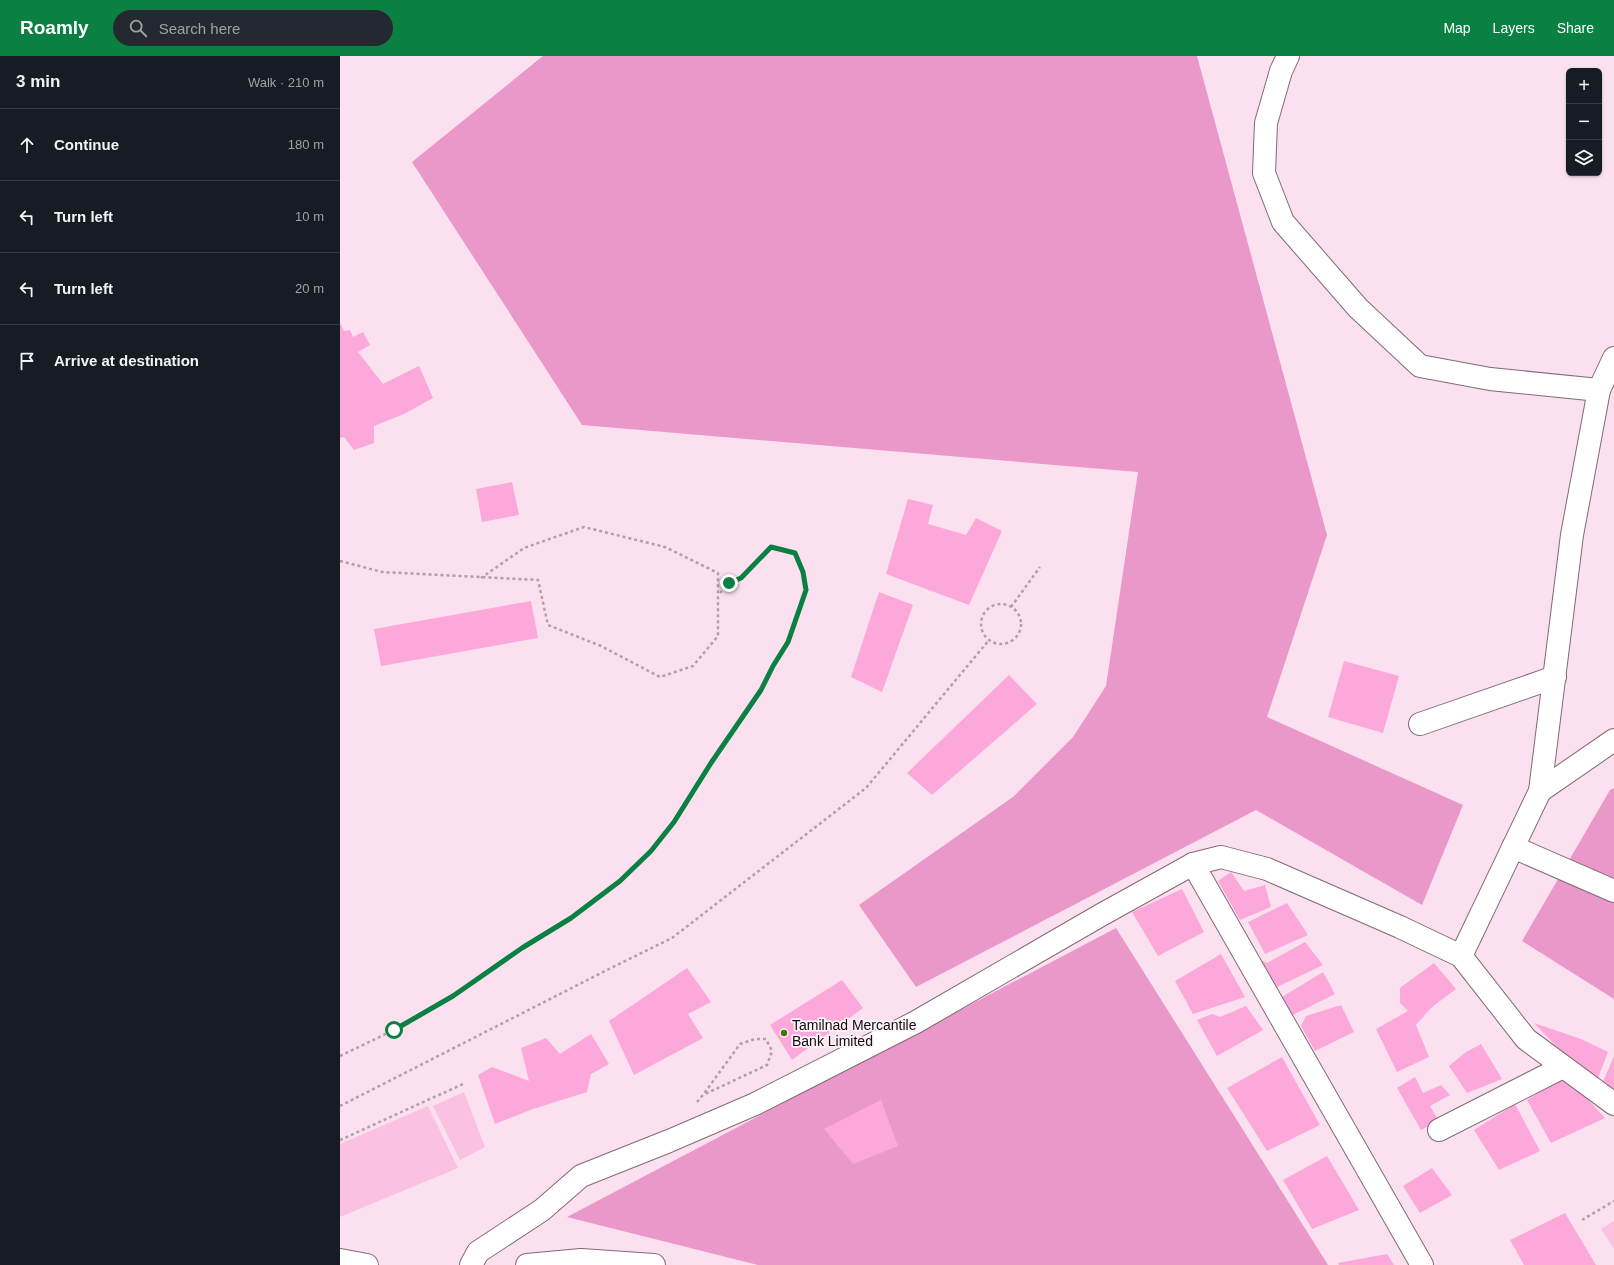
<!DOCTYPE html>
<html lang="en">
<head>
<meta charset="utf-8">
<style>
	body { margin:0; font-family:Helvetica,sans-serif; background:#242831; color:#f1f3f6 }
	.controls { position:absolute; right:12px; top:12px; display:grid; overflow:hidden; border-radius:6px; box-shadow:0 1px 3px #0004 }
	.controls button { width:36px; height:36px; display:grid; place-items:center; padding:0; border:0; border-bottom:1px solid #363941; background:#171b24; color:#f1f3f6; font:20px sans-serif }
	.stop { position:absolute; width:12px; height:12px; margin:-9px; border:3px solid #0b8043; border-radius:50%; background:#fff }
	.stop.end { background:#0b8043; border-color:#fff; box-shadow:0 1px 4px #0008 }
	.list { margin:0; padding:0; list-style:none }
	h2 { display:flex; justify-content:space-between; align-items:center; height:52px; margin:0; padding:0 16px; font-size:17px }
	h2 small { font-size:13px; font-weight:400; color:#9ea1a6 }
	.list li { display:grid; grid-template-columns:26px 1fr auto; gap:12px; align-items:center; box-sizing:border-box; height:72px; padding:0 16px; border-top:1px solid #363941 }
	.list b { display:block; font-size:15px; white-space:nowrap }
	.list em { font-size:13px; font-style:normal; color:#9ea1a6 }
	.icon { flex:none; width:22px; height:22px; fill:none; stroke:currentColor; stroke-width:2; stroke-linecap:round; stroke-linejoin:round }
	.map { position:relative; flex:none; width:1274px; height:1209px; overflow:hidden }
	header { display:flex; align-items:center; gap:24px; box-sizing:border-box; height:56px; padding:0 20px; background:#0b8043; color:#fff }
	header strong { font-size:19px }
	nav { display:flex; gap:22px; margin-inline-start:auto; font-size:14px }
	.search { width:280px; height:36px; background:#242831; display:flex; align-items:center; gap:10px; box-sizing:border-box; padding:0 14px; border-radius:22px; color:#9ea1a6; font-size:15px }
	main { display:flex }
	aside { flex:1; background:#171b24 }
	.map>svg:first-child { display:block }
	.green { fill:#fac1e2 }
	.forest { fill:#ea97c9 }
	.building { fill:#fca8da }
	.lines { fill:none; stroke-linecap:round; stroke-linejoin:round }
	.street-casing { stroke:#826a78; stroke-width:24 }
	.secondary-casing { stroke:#826a78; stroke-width:24 }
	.primary-casing { stroke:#826a78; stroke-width:24 }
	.path { stroke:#b39eaa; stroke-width:2.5; stroke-dasharray:3 3; stroke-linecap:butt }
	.street { stroke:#fff; stroke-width:22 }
	.secondary { stroke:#fff; stroke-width:22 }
	.primary { stroke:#fff; stroke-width:22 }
	.route { stroke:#0b8043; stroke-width:5 }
	.poi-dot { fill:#437703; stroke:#fef3f9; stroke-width:1.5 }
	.labels { text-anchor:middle; stroke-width:3.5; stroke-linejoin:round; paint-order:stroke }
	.poi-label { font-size:14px; fill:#120a0f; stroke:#fef3f9; text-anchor:start }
</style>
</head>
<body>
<header>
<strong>Roamly</strong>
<div class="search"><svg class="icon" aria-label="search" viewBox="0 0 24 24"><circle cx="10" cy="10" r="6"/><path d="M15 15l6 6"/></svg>Search here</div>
<nav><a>Map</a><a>Layers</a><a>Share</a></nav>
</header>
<main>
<aside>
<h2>3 min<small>Walk · 210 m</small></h2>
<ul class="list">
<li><svg class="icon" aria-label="ahead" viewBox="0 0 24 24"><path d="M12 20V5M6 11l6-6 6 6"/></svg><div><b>Continue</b></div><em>180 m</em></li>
<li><svg class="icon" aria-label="left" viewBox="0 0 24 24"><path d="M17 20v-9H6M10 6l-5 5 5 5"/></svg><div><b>Turn left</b></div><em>10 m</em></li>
<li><svg class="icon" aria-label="left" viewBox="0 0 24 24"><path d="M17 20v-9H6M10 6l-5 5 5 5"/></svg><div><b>Turn left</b></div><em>20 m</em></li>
<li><svg class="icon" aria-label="arrive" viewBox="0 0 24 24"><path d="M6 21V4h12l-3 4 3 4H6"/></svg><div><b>Arrive at destination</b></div></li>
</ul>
</aside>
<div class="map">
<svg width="1274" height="1209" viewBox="0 0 1274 1209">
	<rect width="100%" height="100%" fill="#fbe0ef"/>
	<g class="green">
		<path d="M 124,1036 L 145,1091 L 120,1104 L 93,1050 Z"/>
		<path d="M 88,1050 L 118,1112 L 0,1161 L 0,1088 Z"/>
		<path d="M 1274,1165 L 1274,1193 L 1261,1173 Z"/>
	</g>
	<g class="forest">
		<path d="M 203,0 L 857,0 L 987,479 L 927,661 L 1123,749 L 1082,849 L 916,754 L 576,931 L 519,849 L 673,741 L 733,681 L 766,630 L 798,416 L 242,369 L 72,106 Z"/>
		<path d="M 1274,732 L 1274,943 L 1182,885 L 1270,734 Z"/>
		<path d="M 776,872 L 988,1209 L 418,1209 L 227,1161 Z"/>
	</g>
	<g class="building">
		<path d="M 0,267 L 4,275 L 10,274 L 13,281 L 23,276 L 30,289 L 18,296 L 43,328 L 79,310 L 93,342 L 64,358 L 34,370 L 34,387 L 14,394 L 4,381 L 0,382 Z"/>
		<path d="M 172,426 L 179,459 L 142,466 L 136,433 Z"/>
		<path d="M 568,443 L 593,449 L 588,468 L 626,479 L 636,462 L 662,475 L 629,549 L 546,518 Z"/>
		<path d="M 539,536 L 573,549 L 542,636 L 511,621 Z"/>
		<path d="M 191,545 L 198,582 L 41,610 L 34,573 Z"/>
		<path d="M 1004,605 L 1059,620 L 1043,677 L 988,661 Z"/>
		<path d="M 669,619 L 697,648 L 592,739 L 567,717 Z"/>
		<path d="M 891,816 L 904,835 L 925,829 L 931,851 L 900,864 L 878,825 Z"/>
		<path d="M 842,833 L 864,876 L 818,900 L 792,856 Z"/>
		<path d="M 947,847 L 968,879 L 925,898 L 908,866 Z"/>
		<path d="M 965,886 L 983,909 L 935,932 L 914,900 L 927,907 Z"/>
		<path d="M 881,898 L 905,941 L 853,958 L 835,925 Z"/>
		<path d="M 1094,907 L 1116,933 L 1092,951 L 1076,969 L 1089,1001 L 1057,1016 L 1036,973 L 1068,955 L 1060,947 L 1060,932 Z"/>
		<path d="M 347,912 L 371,946 L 348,958 L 363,982 L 294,1019 L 269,965 Z"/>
		<path d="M 983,916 L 995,938 L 949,961 L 937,944 Z"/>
		<path d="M 502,924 L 523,952 L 452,1004 L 430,969 Z"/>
		<path d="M 1001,949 L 1014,976 L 975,995 L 961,970 L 966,960 Z"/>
		<path d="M 906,950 L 923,974 L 877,1000 L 857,964 L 872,958 L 880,961 Z"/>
		<path d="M 1194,967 L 1241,983 L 1268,996 L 1258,1022 L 1235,1010 Z"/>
		<path d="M 251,978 L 269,1008 L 251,1018 L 247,1036 L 193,1053 L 155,1068 L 138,1019 L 152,1011 L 189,1025 L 181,992 L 206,982 L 220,998 Z"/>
		<path d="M 1141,988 L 1162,1023 L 1127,1037 L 1109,1010 L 1126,996 Z"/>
		<path d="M 1274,1000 L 1274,1034 L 1262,1028 Z"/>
		<path d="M 942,1001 L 980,1069 L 927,1095 L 887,1032 Z"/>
		<path d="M 1226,1020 L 1265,1062 L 1211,1087 L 1187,1044 Z"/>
		<path d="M 1075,1021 L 1083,1037 L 1101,1029 L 1110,1039 L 1090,1050 L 1099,1065 L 1081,1074 L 1057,1032 Z"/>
		<path d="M 541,1044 L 558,1090 L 513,1108 L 484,1073 Z"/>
		<path d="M 1175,1048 L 1200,1095 L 1159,1114 L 1134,1074 Z"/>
		<path d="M 987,1100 L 1019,1154 L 972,1173 L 943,1124 Z"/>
		<path d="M 1092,1112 L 1112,1139 L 1080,1157 L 1063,1130 Z"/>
		<path d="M 1225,1157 L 1256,1209 L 1184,1209 L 1170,1184 Z"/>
		<path d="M 1047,1198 L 1054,1209 L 999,1209 L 998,1207 Z"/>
	</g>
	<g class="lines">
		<defs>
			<g id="street">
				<path d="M 1080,668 L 1215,621"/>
				<path d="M 1200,735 L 1274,684"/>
				<path d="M 1173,791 L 1274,835"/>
				<path d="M 853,808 L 1082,1209"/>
				<path d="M 1099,1074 L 1223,1011"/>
			</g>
			<g id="secondary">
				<path d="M 948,0 L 941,15 L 926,67 L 924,117 L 943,166 L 1018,252 L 1080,310 L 1150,323 L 1259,334"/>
				<path d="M 1121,900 L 1200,735 L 1232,479 L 1259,334 L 1274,302"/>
				<path d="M 0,1204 L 27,1209"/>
				<path d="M 131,1209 L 138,1196 L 202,1154 L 241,1120 L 329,1085 L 415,1048 L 576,966 L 761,859 L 853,808 L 881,801 L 927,813 L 1060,871 L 1121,900 L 1186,983 L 1274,1048"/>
			</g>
			<path id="primary" d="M 187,1209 L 241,1204 L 314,1209"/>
		</defs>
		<use href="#street" class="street-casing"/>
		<use href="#secondary" class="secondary-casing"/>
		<use href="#primary" class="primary-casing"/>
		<g class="path">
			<path d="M 0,505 L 42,516 L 198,524 L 208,569 L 261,590 L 320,621 L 353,610 L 378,580 L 378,517 L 325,491 L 244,471 L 184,492 L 141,522"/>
			<circle cx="661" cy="568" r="20"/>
			<path d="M 671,551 L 700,511"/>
			<path d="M 0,1000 L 54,974 L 113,940 L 182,892 L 231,862 L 280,825 L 311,795 L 335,766 L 371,707 L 421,634 L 433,610 L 449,586 L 466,534 L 463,516 L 455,497 L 431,491 L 401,522 L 389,527 L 379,538"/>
			<path d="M 357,1046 L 363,1039 L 400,988 L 415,983 L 426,983 L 432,995 L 427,1009 L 363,1039"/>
			<path d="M 0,1050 L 269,913 L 332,882 L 526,732 L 649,584"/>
			<path d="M 0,1084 L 123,1028"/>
			<path d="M 1242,1164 L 1274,1145"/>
		</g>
		<use href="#street" class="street"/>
		<use href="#secondary" class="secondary"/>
		<use href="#primary" class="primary"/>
	</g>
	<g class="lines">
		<path class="route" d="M 54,974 L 113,940 L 182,892 L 231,862 L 280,825 L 311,795 L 334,766 L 371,707 L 421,634 L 433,610 L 448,586 L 466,534 L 463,516 L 455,497 L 431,491 L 401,522 L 389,527"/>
	</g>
	<circle class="poi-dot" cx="444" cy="977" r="4"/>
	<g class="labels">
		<g class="poi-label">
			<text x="452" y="974">Tamilnad Mercantile<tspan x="452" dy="16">Bank Limited</tspan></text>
		</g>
	</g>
</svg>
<div class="controls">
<button>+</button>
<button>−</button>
<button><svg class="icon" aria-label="layers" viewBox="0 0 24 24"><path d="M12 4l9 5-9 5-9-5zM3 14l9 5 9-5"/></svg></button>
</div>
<div class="stop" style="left:54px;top:974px"></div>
<div class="stop end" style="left:389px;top:527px"></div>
</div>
</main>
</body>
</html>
